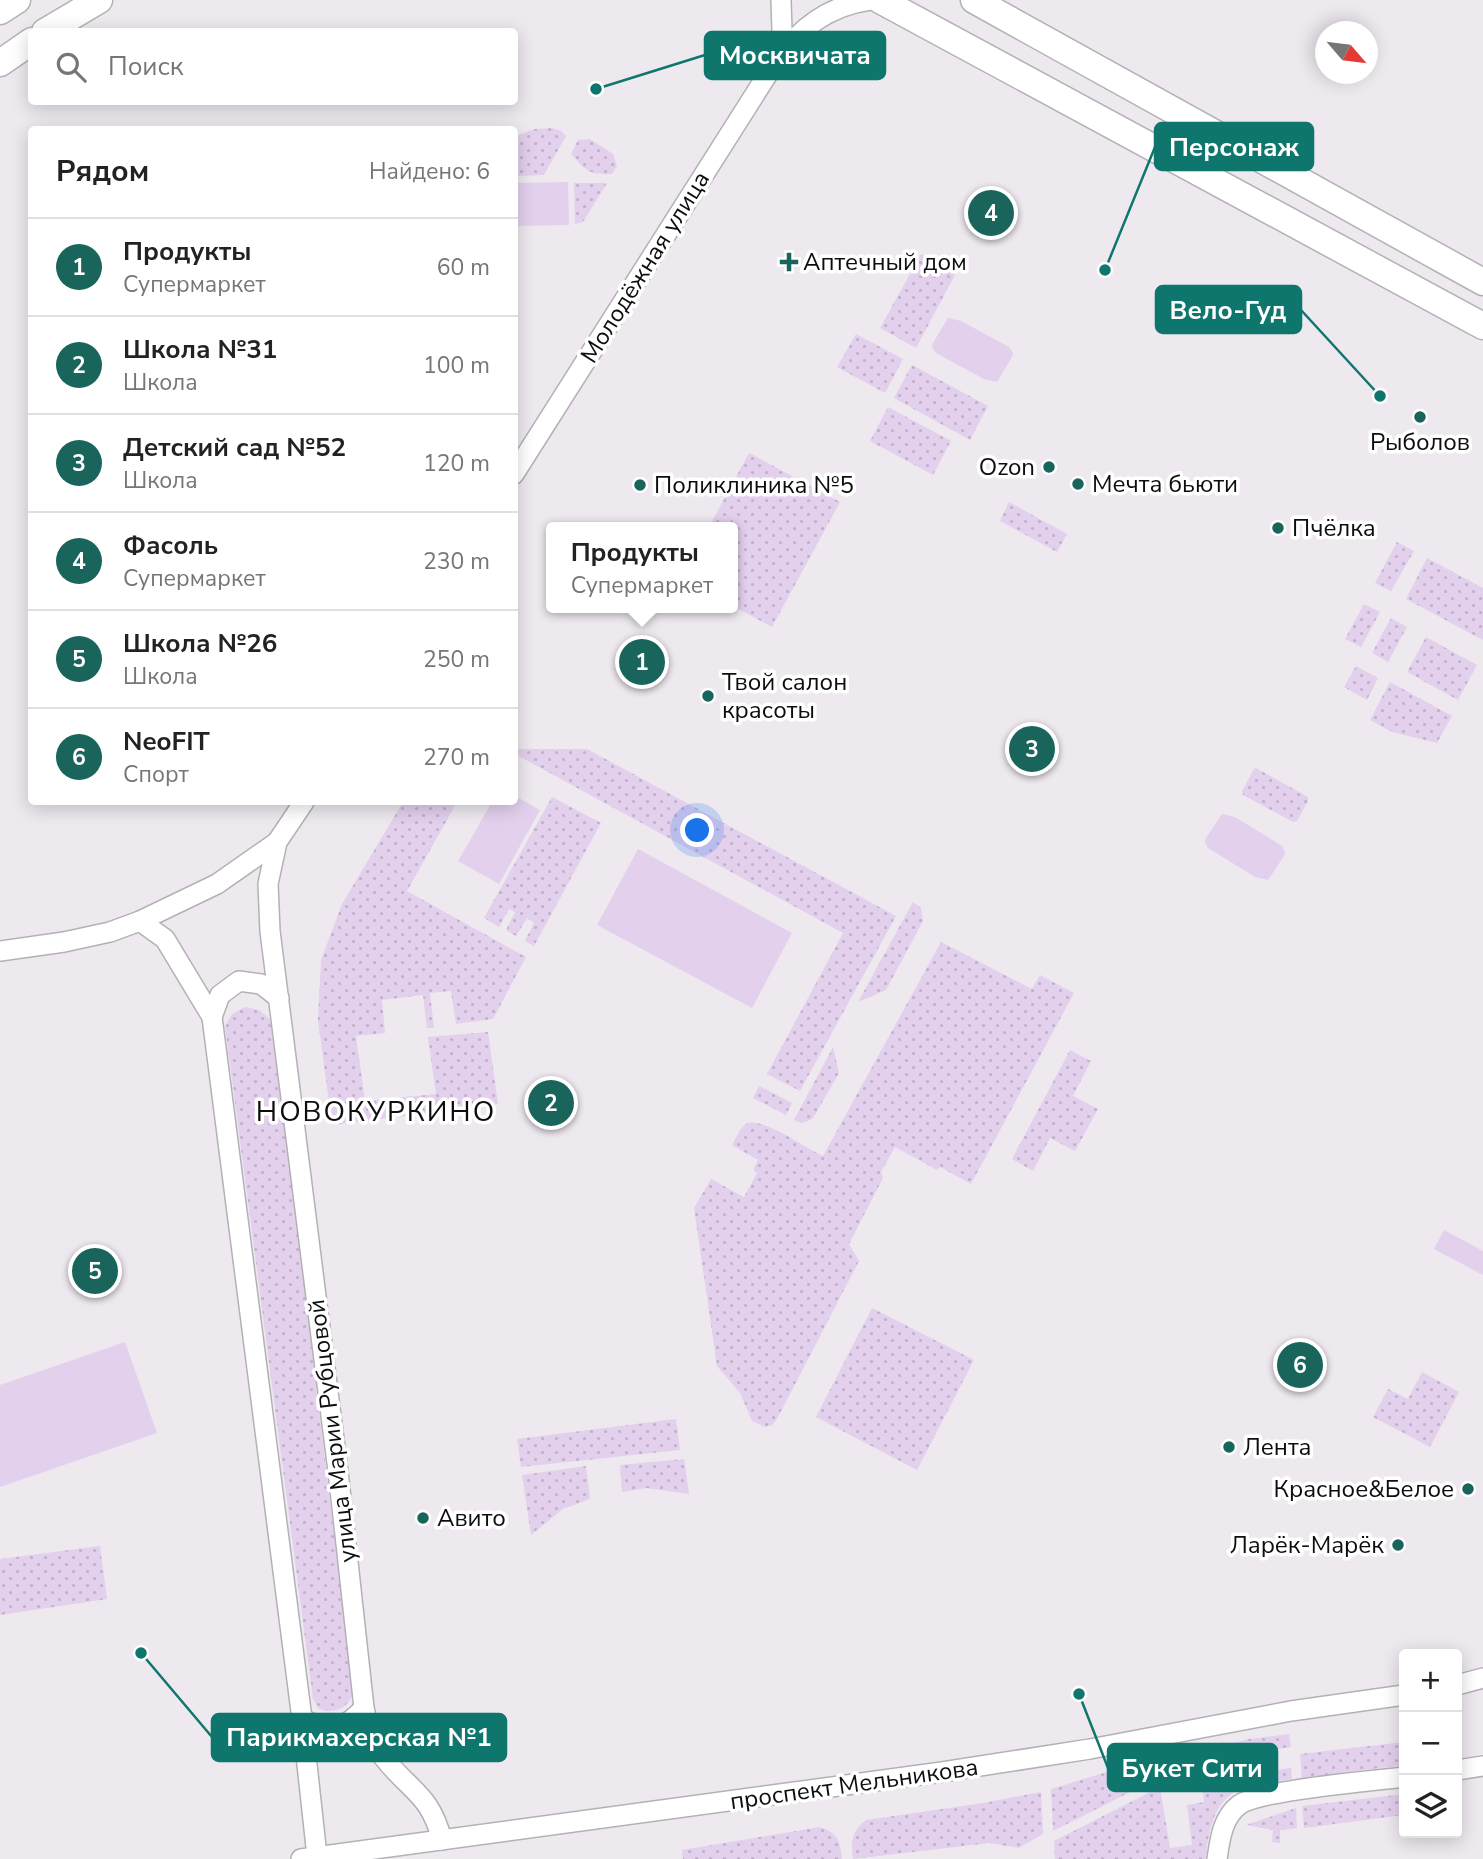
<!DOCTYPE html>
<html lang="ru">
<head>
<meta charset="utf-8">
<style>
	body { margin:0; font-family:"Nunito Sans",sans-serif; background:#f6f6f6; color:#222 }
	.controls { position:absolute; right:21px; bottom:21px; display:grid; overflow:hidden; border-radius:7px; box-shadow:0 4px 18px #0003 }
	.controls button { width:63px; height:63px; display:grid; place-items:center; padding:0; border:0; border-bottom:2px solid #e0e0e0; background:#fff; color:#222; font:35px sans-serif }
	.compass { position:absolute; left:1315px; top:21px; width:63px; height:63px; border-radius:50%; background:#fff; box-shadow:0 4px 18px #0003; rotate:118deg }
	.you { position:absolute; left:698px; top:831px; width:24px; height:24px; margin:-18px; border:5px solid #fff; border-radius:50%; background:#1a73e8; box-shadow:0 0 0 10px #1a73e833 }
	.badge { display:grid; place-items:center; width:46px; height:46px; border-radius:50%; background:#19645b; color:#fff; font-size:23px; font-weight:700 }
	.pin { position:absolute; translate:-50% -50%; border:4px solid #fff; box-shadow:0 2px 7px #0006 }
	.popup { position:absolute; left:546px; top:522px; width:192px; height:91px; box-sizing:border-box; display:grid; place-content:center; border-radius:7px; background:#fff; filter:drop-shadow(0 2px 5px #0005); font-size:23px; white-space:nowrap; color:#767676 }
	.popup b { font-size:26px; color:#222 }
	.popup::after { content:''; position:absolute; left:50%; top:100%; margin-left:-14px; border:14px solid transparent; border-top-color:#fff }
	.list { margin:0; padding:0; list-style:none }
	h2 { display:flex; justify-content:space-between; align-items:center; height:91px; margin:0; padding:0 28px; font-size:30px }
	h2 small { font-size:23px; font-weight:400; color:#767676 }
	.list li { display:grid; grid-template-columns:46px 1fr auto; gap:21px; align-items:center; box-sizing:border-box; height:98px; padding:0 28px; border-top:2px solid #e0e0e0 }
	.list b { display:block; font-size:26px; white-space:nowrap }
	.list p { margin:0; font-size:23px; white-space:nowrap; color:#767676 }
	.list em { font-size:23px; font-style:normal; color:#767676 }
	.icon { flex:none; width:38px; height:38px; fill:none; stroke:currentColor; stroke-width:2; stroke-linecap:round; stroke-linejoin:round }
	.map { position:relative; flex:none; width:1483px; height:1859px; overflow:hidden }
	.search { position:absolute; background:#fff; box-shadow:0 4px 18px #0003; left:28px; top:28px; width:490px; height:77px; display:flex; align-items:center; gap:18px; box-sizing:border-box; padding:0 24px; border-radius:7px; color:#767676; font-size:26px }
	.panel { position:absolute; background:#fff; box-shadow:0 4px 18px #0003; left:28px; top:126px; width:490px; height:679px; border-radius:7px }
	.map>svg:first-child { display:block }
	.grass { fill:url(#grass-dots) }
	.garden { fill:#e3d0ed }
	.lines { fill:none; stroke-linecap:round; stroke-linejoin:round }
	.minor-casing { stroke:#b4b1b6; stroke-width:22 }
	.secondary-casing { stroke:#b4b1b6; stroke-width:29 }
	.minor { stroke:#fff; stroke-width:19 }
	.secondary { stroke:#fff; stroke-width:26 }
	.poi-dot { fill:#19645b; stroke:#fff; stroke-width:2.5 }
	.labels { text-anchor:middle; stroke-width:7; stroke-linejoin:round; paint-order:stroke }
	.poi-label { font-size:24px; fill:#0d0c0e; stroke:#fff; text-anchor:start }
	.street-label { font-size:24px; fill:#0d0c0e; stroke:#fff }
	.quarter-label { font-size:28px; letter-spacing:2px; fill:#0d0c0e; stroke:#fff }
	.leader { fill:none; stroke:#0f766e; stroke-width:2.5 }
	.callout-dot { fill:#0f766e; stroke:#fff; stroke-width:2.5 }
	.callout { fill:#0f766e; stroke:#0f766e; stroke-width:2.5 }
	.callout-label { font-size:26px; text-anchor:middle; font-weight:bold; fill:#fff }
</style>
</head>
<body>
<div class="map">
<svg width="1483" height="1859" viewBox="0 0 1483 1859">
	<defs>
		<pattern id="grass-dots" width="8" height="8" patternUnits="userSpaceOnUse" patternTransform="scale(1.75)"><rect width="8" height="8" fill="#e3d0ed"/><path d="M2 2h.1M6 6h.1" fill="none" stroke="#c2b1ca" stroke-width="1.8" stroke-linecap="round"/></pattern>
	</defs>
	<rect width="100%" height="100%" fill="#ede9ef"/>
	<g class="grass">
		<path d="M 552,128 L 561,131 L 566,136 L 544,175 L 515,176 L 515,136 L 535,129 Z"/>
		<path d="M 590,139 L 613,154 L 617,166 L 612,174 C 589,175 586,171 571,154 L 578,140 Z"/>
		<path d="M 574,183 L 607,183 L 583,222 L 575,224 Z"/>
		<path d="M 921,254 L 956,273 L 916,348 L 880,328 Z"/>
		<path d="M 856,334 L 903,359 L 885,393 L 837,367 Z"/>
		<path d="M 912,365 L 988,406 L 970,440 L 894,398 Z"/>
		<path d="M 888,407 L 951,441 L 933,475 L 870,441 Z"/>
		<path d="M 749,453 L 840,502 L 772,627 L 733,606 L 733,527 L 709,527 Z"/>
		<path d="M 1009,502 L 1067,534 L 1057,552 L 1000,521 Z"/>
		<path d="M 1397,542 L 1414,551 L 1391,591 L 1375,583 Z"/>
		<path d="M 1427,558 L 1483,588 L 1483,640 L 1406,599 Z"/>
		<path d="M 1364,604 L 1380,612 L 1361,647 L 1345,639 Z"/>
		<path d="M 1391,618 L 1407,627 L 1388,662 L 1372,653 Z"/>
		<path d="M 1426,637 L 1477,665 L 1458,700 L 1407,672 Z"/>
		<path d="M 1356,666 L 1378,678 L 1367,700 L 1344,687 Z"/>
		<path d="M 1390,682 L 1452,716 L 1437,743 L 1392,732 L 1370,720 Z"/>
		<path d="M 515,749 L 587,749 L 896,916 L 800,1091 L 767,1074 L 843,933 L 515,754 Z"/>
		<path d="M 1256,768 L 1308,797 L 1308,801 L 1297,821 L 1293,822 L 1243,795 L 1242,791 L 1254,769 Z"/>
		<path d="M 552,797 L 601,823 L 534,946 L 525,941 L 534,923 L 527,918 L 516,936 L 506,930 L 515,912 L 509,909 L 499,927 L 484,918 Z"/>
		<path d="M 403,802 L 457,802 L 407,891 L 526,957 L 493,1019 L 456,1024 L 451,991 L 430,993 L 434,1028 L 427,1028 L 423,995 L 382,1000 L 385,1033 L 356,1036 L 365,1101 L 436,1094 L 428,1037 L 488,1032 L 498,1104 L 332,1125 L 318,1020 L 321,960 L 342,904 Z"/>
		<path d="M 913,902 L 921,908 L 923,921 L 886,990 L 858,1002 Z"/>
		<path d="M 941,942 L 1032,989 L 1040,975 L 1074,993 L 971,1184 L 940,1167 L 937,1170 L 895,1147 L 881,1172 L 883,1178 L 849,1244 L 859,1261 L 777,1419 L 772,1425 L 765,1427 L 752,1421 L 740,1393 L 717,1366 L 694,1208 L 711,1179 L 744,1197 L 757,1173 L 753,1170 L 758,1160 L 732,1145 C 736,1138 740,1127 748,1123 C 764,1118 807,1149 823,1156 Z"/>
		<path d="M 245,1007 L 259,1010 L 270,1019 L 297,1225 L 353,1694 C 347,1709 335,1714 319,1709 L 313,1699 L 225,1026 L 232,1014 Z"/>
		<path d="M 833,1047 L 839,1073 L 813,1118 C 806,1123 801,1124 794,1120 Z"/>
		<path d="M 1070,1050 L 1091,1061 L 1073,1096 L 1098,1109 L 1075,1151 L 1050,1138 L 1033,1171 L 1012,1159 Z"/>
		<path d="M 759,1086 L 792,1103 L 786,1115 L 753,1098 Z"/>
		<path d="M 872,1308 L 974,1360 L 917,1470 L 816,1417 Z"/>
		<path d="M 1422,1372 L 1459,1392 L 1430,1447 L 1373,1417 L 1388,1389 L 1408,1399 Z"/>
		<path d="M 676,1419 L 680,1450 L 521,1467 L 517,1439 Z"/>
		<path d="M 684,1459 L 689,1494 L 646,1488 L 622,1492 L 620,1465 Z"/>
		<path d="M 586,1466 L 590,1499 L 563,1509 L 531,1535 L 522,1475 Z"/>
		<path d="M 100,1546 L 107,1599 L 0,1615 L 0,1559 Z"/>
		<path d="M 1289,1734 L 1291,1747 L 1249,1753 L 1231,1761 L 1215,1748 L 1249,1739 Z"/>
		<path d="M 1404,1742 L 1404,1765 L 1302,1778 L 1300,1754 Z"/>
		<path d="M 1205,1752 L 1220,1765 L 1150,1782 L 1053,1831 L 1051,1789 L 1110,1771 Z"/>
		<path d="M 1291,1768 L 1292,1779 C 1257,1785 1227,1782 1213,1820 C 1209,1833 1206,1846 1206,1859 L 1055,1859 L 1054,1841 L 1160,1787 L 1170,1848 L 1192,1845 L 1187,1805 L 1204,1802 L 1202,1781 L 1232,1771 L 1246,1774 Z"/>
		<path d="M 1041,1792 L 1043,1834 L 1019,1848 L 989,1843 L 853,1859 C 851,1842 851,1831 866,1820 L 983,1803 Z"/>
		<path d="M 1404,1794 L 1404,1815 L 1304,1828 L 1302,1806 Z"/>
		<path d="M 1296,1808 L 1297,1828 L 1280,1830 L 1280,1843 L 1272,1842 L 1273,1830 L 1246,1825 Z"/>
		<path d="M 820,1827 C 838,1833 840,1841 842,1859 L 683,1859 L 682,1850 Z"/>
	</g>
	<g class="garden">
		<path d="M 568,182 L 569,225 L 515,226 L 515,183 Z"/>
		<path d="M 948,318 L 961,321 L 1009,347 L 1013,353 L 1012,357 L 997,382 L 984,379 L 936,353 L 932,347 L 933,343 Z"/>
		<path d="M 515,796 L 540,810 L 499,884 L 458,861 L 492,802 L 514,802 Z"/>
		<path d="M 1222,814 L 1235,817 L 1282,846 L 1285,852 L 1284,856 L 1268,880 L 1255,877 L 1208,848 L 1205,842 L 1206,838 Z"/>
		<path d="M 638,849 L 792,933 L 752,1008 L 597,925 Z"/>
		<path d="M 1444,1230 L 1483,1251 L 1483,1275 L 1434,1249 Z"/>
		<path d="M 125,1342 L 157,1433 L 0,1487 L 0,1385 Z"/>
	</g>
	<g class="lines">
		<defs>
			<g id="minor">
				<path d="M 777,56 L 782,31 L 781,0"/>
				<path d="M 514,474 L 776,61 C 800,28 828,6 870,0"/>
				<path d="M 277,842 L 268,884 L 270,931 L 338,1471 L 364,1708 C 368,1726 372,1743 384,1758 C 411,1792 430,1794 442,1840"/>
				<path d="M 140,921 L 165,939 L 212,1017 L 302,1719 L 317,1856"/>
				<path d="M 0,951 L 64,942 L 110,932 L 140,921 L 217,884 L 277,842 L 304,802"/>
				<path d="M 212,1017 L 220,995 L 239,981 L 261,984 L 279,998"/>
				<path d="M 1457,1685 L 1483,1678"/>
				<path d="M 302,1719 C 331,1732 342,1731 364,1708"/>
				<path d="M 1457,1770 L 1483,1766"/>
				<path d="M 301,1859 L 942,1772 L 1090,1749 L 1291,1711 L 1404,1695"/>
				<path d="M 1217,1859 C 1220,1840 1222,1818 1239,1805 C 1258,1790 1374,1781 1404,1777"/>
			</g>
			<g id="secondary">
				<path d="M 880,0 L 1483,326"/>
				<path d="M 974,0 L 1483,282"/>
				<path d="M 0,11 L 17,0"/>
				<path d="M 45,32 L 99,0"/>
				<path d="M 0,63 L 32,41"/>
			</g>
		</defs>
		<use href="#minor" class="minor-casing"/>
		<use href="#secondary" class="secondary-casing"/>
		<use href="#minor" class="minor"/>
		<use href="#secondary" class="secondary"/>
	</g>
	<g class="poi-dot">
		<path d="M785.5 251.5h7v7h7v7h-7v7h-7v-7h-7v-7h7z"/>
		<circle cx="1420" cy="417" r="7"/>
		<circle cx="1049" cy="467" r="7"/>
		<circle cx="1078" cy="484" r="7"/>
		<circle cx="640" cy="485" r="7"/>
		<circle cx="1278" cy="528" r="7"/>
		<circle cx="708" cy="696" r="7"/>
		<circle cx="1229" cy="1447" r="7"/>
		<circle cx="1468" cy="1489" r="7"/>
		<circle cx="423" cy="1518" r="7"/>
		<circle cx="1398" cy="1545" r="7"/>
	</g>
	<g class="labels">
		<g class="poi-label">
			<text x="803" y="270">Аптечный дом</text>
			<text x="1420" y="450" text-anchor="middle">Рыболов</text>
			<text x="1035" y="475" text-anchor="end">Ozon</text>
			<text x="1092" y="492">Мечта бьюти</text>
			<text x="654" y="493">Поликлиника №5</text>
			<text x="1292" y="536">Пчёлка</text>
			<text x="722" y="690">Твой салон<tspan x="722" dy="28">красоты</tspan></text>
			<text x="1243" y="1455">Лента</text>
			<text x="1454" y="1497" text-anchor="end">Красное&amp;Белое</text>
			<text x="437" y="1526">Авито</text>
			<text x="1384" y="1553" text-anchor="end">Ларёк-Марёк</text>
		</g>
		<g class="street-label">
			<text transform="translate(645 267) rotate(-58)" y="8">Молодёжная улица</text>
			<text transform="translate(332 1431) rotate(-97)" y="8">улица Марии Рубцовой</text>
			<text transform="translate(854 1784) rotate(-8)" y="8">проспект Мельникова</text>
		</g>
		<g class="quarter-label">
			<text x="376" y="1121">НОВОКУРКИНО</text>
		</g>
	</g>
	<path class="leader" d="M596 89L705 55M1105 270L1155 147M1380 396L1301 310M141 1653L212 1737M1079 1694L1108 1768"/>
	<g class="callout-dot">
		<circle cx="596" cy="89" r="7"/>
		<circle cx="1105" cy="270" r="7"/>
		<circle cx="1380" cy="396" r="7"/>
		<circle cx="141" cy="1653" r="7"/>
		<circle cx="1079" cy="1694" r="7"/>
	</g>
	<g class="callout">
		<rect x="705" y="32" width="180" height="47" rx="7"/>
		<rect x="1155" y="123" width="158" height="47" rx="7"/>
		<rect x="1156" y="286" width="145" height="47" rx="7"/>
		<rect x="212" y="1714" width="294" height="47" rx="7"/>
		<rect x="1108" y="1744" width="169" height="47" rx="7"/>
	</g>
	<g class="callout-label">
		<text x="795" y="64">Москвичата</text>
		<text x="1234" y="156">Персонаж</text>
		<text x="1228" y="319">Вело-Гуд</text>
		<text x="359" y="1746">Парикмахерская №1</text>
		<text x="1192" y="1777">Букет Сити</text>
	</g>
</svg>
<div class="controls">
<button>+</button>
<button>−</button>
<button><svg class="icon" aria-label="layers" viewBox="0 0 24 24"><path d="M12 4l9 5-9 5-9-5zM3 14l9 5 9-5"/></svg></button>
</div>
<svg class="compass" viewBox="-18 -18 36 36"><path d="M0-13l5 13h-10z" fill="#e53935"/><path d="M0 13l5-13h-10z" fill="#767676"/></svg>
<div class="you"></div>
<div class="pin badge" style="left:642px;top:662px">1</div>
<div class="popup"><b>Продукты</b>Супермаркет</div>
<div class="pin badge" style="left:551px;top:1103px">2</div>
<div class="pin badge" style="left:1032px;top:749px">3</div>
<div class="pin badge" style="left:991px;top:213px">4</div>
<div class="pin badge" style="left:95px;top:1271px">5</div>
<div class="pin badge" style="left:1300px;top:1365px">6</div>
<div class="search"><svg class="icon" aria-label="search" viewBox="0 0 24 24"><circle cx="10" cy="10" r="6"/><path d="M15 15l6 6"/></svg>Поиск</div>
<section class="panel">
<h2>Рядом<small>Найдено: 6</small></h2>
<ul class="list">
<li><span class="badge">1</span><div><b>Продукты</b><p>Супермаркет</p></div><em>60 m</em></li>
<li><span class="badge">2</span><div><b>Школа №31</b><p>Школа</p></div><em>100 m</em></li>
<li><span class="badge">3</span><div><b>Детский сад №52</b><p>Школа</p></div><em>120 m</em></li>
<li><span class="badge">4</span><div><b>Фасоль</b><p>Супермаркет</p></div><em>230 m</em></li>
<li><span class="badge">5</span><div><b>Школа №26</b><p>Школа</p></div><em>250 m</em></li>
<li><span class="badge">6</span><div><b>NeoFIT</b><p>Спорт</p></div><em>270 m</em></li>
</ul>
</section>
</div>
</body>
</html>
